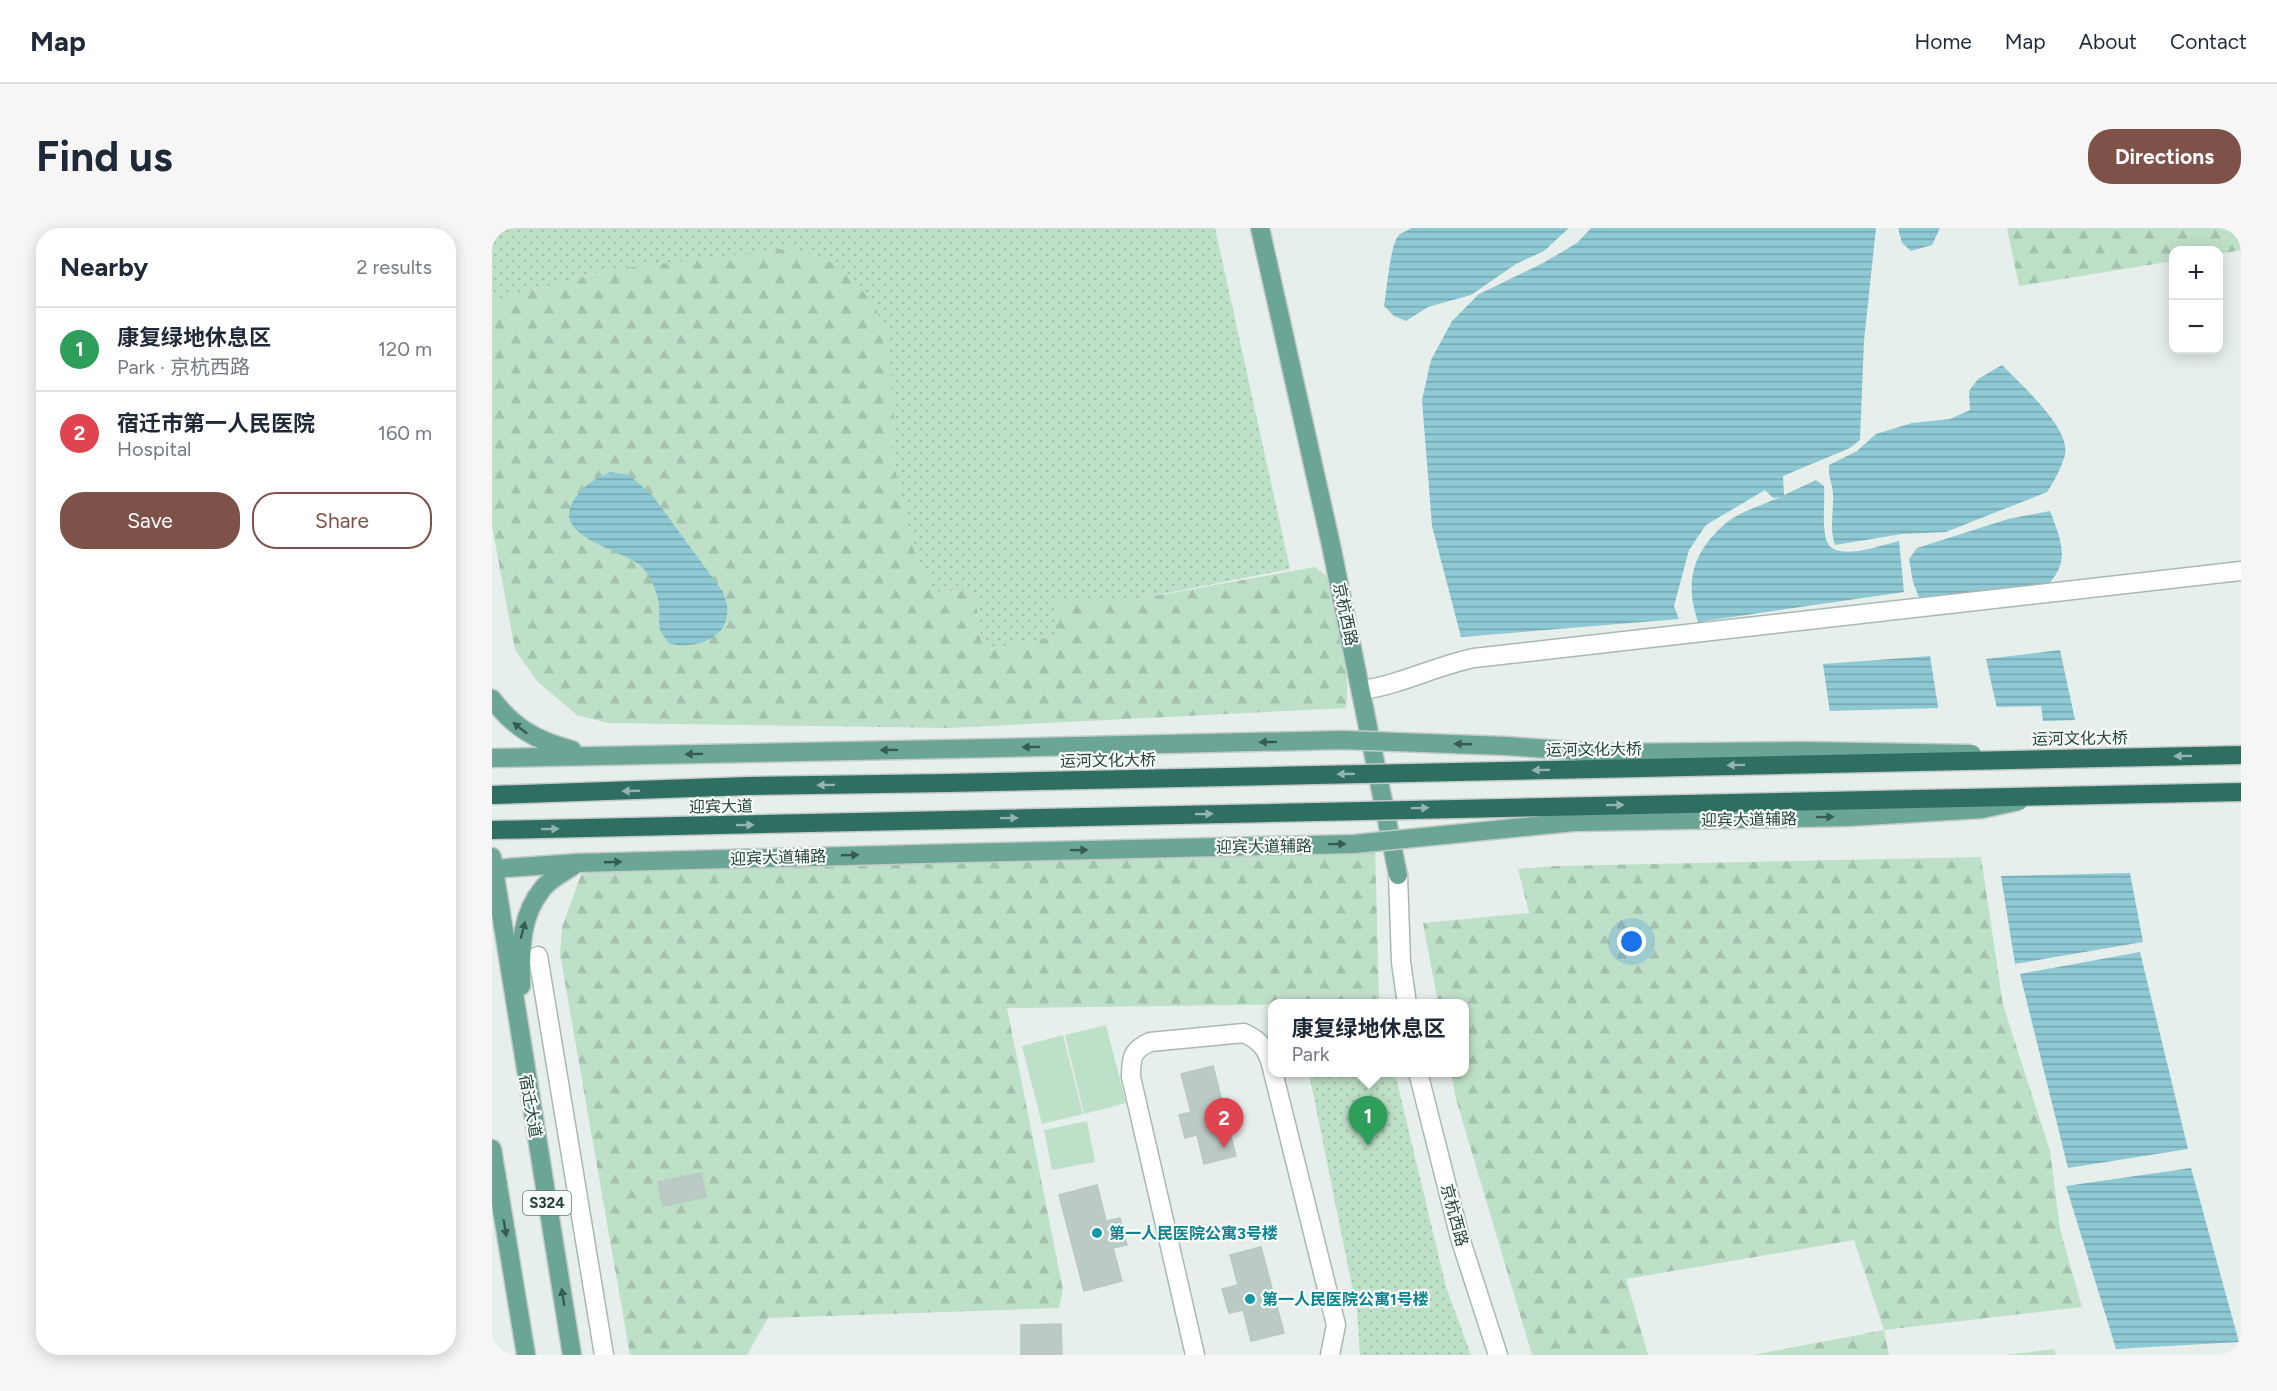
<!DOCTYPE html>
<html lang="en">
<head>
<meta charset="utf-8">
<style>
	body { margin:0; font-family:Figtree,"Noto Sans SC",sans-serif; background:#f6f6f7; color:#1f2937 }
	.controls { position:absolute; right:18px; top:18px; display:grid; overflow:hidden; border-radius:12px; box-shadow:0 3px 15px #0003 }
	.controls button { width:54px; height:54px; display:grid; place-items:center; padding:0; border:0; border-bottom:2px solid #e0e1e3; background:#fff; color:#1f2937; font:30px sans-serif }
	.you { position:absolute; left:1140px; top:714px; width:21px; height:21px; margin:-15px; border:4px solid #fff; border-radius:50%; background:#1a73e8; box-shadow:0 0 0 9px #1a73e833 }
	.badge { display:grid; place-items:center; width:39px; height:39px; border-radius:50%; background:#7f5249; color:#fff; font-size:20px; font-weight:700 }
	.pin { position:absolute; translate:-50% -50px; filter:drop-shadow(0 2px 3px #0008) }
	.pin::after { content:''; position:absolute; top:32px; width:21px; height:18px; background:inherit; clip-path:polygon(0 0,100% 0,50% 100%) }
	.popup { position:absolute; left:776px; top:771px; width:201px; height:78px; box-sizing:border-box; display:grid; place-content:center; border-radius:12px; background:#fff; filter:drop-shadow(0 2px 4px #0005); font-size:20px; white-space:nowrap; color:#747a83 }
	.popup b { font-size:22px; color:#1f2937 }
	.popup::after { content:''; position:absolute; left:50%; top:100%; margin-left:-12px; border:12px solid transparent; border-top-color:#fff }
	.list { margin:0; padding:0; list-style:none }
	h2 { display:flex; justify-content:space-between; align-items:center; height:78px; margin:0; padding:0 24px; font-size:26px }
	h2 small { font-size:20px; font-weight:400; color:#747a83 }
	.list li { display:grid; grid-template-columns:39px 1fr auto; gap:18px; align-items:center; box-sizing:border-box; height:84px; padding:0 24px; border-top:2px solid #e0e1e3 }
	.list b { display:block; font-size:22px; white-space:nowrap }
	.list p { margin:0; font-size:20px; white-space:nowrap; color:#747a83 }
	.list em { font-size:20px; font-style:normal; color:#747a83 }
	.actions { display:flex; gap:12px; padding:18px 24px }
	.actions a { flex:1; padding:14px 0; border:2px solid #7f5249; border-radius:24px; text-align:center; font-size:21px; color:#7f5249 }
	.actions .main { background:#7f5249; color:#fff }
	.map { position:relative; flex:none; width:1749px; height:1127px; overflow:hidden; border-radius:24px }
	header { display:flex; align-items:center; gap:36px; box-sizing:border-box; height:84px; padding:0 30px; background:#fff; border-bottom:2px solid #e0e1e3 }
	header strong { font-size:28px }
	nav { display:flex; gap:33px; margin-inline-start:auto; font-size:21px }
	.intro { display:flex; align-items:center; justify-content:space-between; box-sizing:border-box; height:144px; padding:0 36px }
	h1 { margin:0; font-size:42px }
	.button { padding:15px 27px; border-radius:24px; background:#7f5249; color:#fff; font-size:21px; font-weight:700 }
	main { display:flex; gap:36px; padding:0 36px }
	aside { flex:1; background:#fff; border-radius:24px; box-shadow:0 3px 15px #0003 }
	.map>svg:first-child { display:block }
	.green { fill:url(#green-dots) }
	.forest { fill:url(#forest-firs) }
	.pitch { fill:#bfe0c8 }
	.water { fill:url(#water-rules) }
	.pier { fill:#e6efeb }
	.building { fill:#bbcac4; stroke:#b8c9c2; stroke-width:1.5 }
	.lines { fill:none; stroke-linecap:round; stroke-linejoin:round }
	.minor-casing { stroke:#a8b8b2; stroke-width:21 }
	.major-casing { stroke:#c2cac8; stroke-width:21 }
	.highway-casing { stroke:#c2cac8; stroke-width:21 }
	.minor { stroke:#fff; stroke-width:18 }
	.major { stroke:#6aa596; stroke-width:18 }
	.highway { stroke:#2f6f62; stroke-width:18 }
	.major-bridge-casing { stroke:#c2cac8; stroke-width:21; stroke-linecap:butt }
	.highway-bridge-casing { stroke:#c2cac8; stroke-width:21; stroke-linecap:butt }
	.major-bridge { stroke:#6aa596; stroke-width:18 }
	.highway-bridge { stroke:#2f6f62; stroke-width:18 }
	.oneway { fill:#365b51 }
	.oneway2 { fill:#93b5ae }
	.culture-dot { fill:#0f9aa8; stroke:#f7fbf9; stroke-width:2 }
	.labels { text-anchor:middle; stroke-width:4.5; stroke-linejoin:round; paint-order:stroke }
	.shield { fill:#f7fbf9; stroke:#637a73; stroke-width:1.5 }
	.shield-label { font-size:15px; font-weight:bold; fill:#24423a }
	.street-label { font-size:16px; fill:#24423a; stroke:#f7fbf9 }
	.culture-label { font-size:16px; font-weight:bold; fill:#0d838f; stroke:#f7fbf9; text-anchor:start }
</style>
</head>
<body>
<header>
<strong>Map</strong>
<nav><a>Home</a><a>Map</a><a>About</a><a>Contact</a></nav>
</header>
<div class="intro"><h1>Find us</h1><a class="button">Directions</a></div>
<main>
<aside>
<h2>Nearby<small>2 results</small></h2>
<ul class="list">
<li><span class="badge" style="background:#2e9e5b">1</span><div><b>康复绿地休息区</b><p>Park · 京杭西路</p></div><em>120 m</em></li>
<li><span class="badge" style="background:#e0444e">2</span><div><b>宿迁市第一人民医院</b><p>Hospital</p></div><em>160 m</em></li>
</ul>
<div class="actions"><a class="main">Save</a><a>Share</a></div>
</aside>
<div class="map">
<svg width="1749" height="1127" viewBox="0 0 1749 1127">
	<defs>
		<pattern id="green-dots" width="8" height="8" patternUnits="userSpaceOnUse" patternTransform="scale(1.5)"><rect width="8" height="8" fill="#bfe0c8"/><path d="M2 2h.1M6 6h.1" fill="none" stroke="#a4c1ad" stroke-width="1.8" stroke-linecap="round"/></pattern>
		<pattern id="forest-firs" width="22" height="20" patternUnits="userSpaceOnUse" patternTransform="scale(1.5)"><rect width="22" height="20" fill="#bfe0c8"/><path d="M5 1l3.5 6h-7zM16 11l3.5 6h-7z" fill="#a4c1ad"/></pattern>
		<pattern id="water-rules" width="6" height="5" patternUnits="userSpaceOnUse" patternTransform="scale(1.5)"><rect width="6" height="5" fill="#8ec9d4"/><path d="M0 2.5h6" fill="none" stroke="#74a5ad"/></pattern>
	</defs>
	<rect width="100%" height="100%" fill="#e6efeb"/>
	<g class="green">
		<path d="M 0,0 L 723,0 L 798,341 L 634,373 L 561,373 L 566,408 L 491,422 L 482,363 L 443,364 L 421,320 L 399,223 L 402,189 L 117,42 L 0,73 Z"/>
		<path d="M 817,845 L 903,845 L 954,1059 L 979,1127 L 868,1127 L 865,1083 Z"/>
	</g>
	<g class="forest">
		<path d="M 1515,0 L 1749,0 L 1749,22 L 1727,26 L 1726,22 L 1682,22 L 1681,33 L 1527,58 Z"/>
		<path d="M 300,20 L 324,27 L 351,41 L 382,76 L 396,111 L 402,189 L 399,223 L 421,320 L 443,364 L 482,363 L 491,422 L 565,408 L 561,373 L 634,373 L 823,339 L 835,348 C 844,390 860,437 854,480 L 457,500 L 116,495 L 85,487 L 46,454 L 23,422 L 0,298 L 0,73 L 117,42 Z"/>
		<path d="M 883,615 L 887,775 L 515,780 L 571,1062 L 567,1080 L 276,1090 L 255,1127 L 138,1127 L 68,726 L 70,699 L 89,647 L 111,634 Z"/>
		<path d="M 1489,629 L 1511,777 L 1558,923 L 1568,1001 L 1590,1079 L 1392,1102 L 1397,1127 L 1261,1127 L 1392,1102 L 1362,1012 L 1134,1051 L 1156,1127 L 1040,1127 L 964,871 L 959,845 L 972,844 L 972,776 L 946,775 L 931,695 L 1037,685 L 1026,641 L 1065,638 Z"/>
		<path d="M 1562,1121 L 1564,1127 L 1514,1127 Z"/>
	</g>
	<g class="pitch">
		<path d="M 614,797 L 634,875 L 592,886 L 573,807 Z"/>
		<path d="M 571,807 L 591,886 L 550,896 L 530,818 Z"/>
		<path d="M 595,893 L 603,934 L 560,942 L 552,902 Z"/>
	</g>
	<g class="water">
		<path d="M 919,0 L 1077,0 L 1052,23 L 1024,36 L 979,67 L 936,79 L 914,93 L 902,88 L 892,78 C 895,62 898,16 907,7 C 910,4 916,3 919,0 Z"/>
		<path d="M 1099,0 L 1384,0 L 1372,113 L 1368,212 L 1358,220 L 1291,248 L 1292,267 L 1324,252 L 1332,258 C 1333,275 1330,295 1334,311 C 1340,336 1390,317 1407,313 L 1412,364 L 1206,394 C 1192,354 1201,323 1234,295 C 1249,283 1271,277 1288,269 L 1281,270 L 1273,262 L 1214,297 L 1197,322 L 1182,378 L 1187,391 L 969,409 L 940,298 L 930,172 L 939,132 L 960,93 L 987,66 L 1051,35 L 1085,15 Z"/>
		<path d="M 1406,0 L 1448,0 L 1440,17 L 1419,23 L 1410,15 Z"/>
		<path d="M 1510,137 C 1527,155 1579,200 1573,227 C 1571,236 1561,256 1555,264 L 1454,304 L 1410,306 L 1343,317 C 1337,300 1342,283 1341,265 C 1340,255 1336,248 1337,237 L 1365,223 L 1384,206 L 1420,195 L 1458,191 L 1478,182 L 1477,163 L 1486,151 Z"/>
		<path d="M 118,244 L 137,247 L 161,268 L 231,364 C 233,372 237,379 235,388 C 232,413 197,422 177,415 C 162,397 169,397 167,378 C 166,365 159,350 151,340 C 137,323 61,311 80,275 C 89,259 102,251 118,244 Z"/>
		<path d="M 1558,283 C 1569,312 1580,335 1553,359 L 1428,372 L 1421,354 L 1417,331 L 1425,320 L 1516,291 Z"/>
		<path d="M 1568,422 L 1597,557 L 1525,570 L 1494,431 Z"/>
		<path d="M 1438,428 L 1459,560 L 1339,492 L 1331,436 Z"/>
		<path d="M 1638,645 L 1651,714 L 1523,736 L 1509,648 Z"/>
		<path d="M 1648,724 L 1696,921 L 1576,940 L 1528,746 Z"/>
		<path d="M 1699,940 L 1747,1114 L 1624,1121 L 1574,958 Z"/>
	</g>
	<g class="pier">
		<path d="M 1549,478 L 1551,493 L 1586,492 L 1600,557 L 1522,571 L 1502,479 Z"/>
		<path d="M 1449,480 L 1462,561 L 1339,556 L 1335,483 Z"/>
	</g>
	<g class="building">
		<path d="M 721,838 L 744,928 L 712,936 L 705,907 L 693,910 L 687,887 L 699,884 L 689,846 Z"/>
		<path d="M 209,945 L 214,969 L 171,978 L 166,954 Z"/>
		<path d="M 605,957 L 614,993 L 628,990 L 635,1017 L 621,1020 L 630,1053 L 592,1063 L 567,967 Z"/>
		<path d="M 769,1019 L 792,1105 L 759,1113 L 751,1082 L 737,1085 L 730,1061 L 746,1057 L 738,1027 Z"/>
		<path d="M 569,1096 L 570,1126 L 529,1127 L 529,1097 Z"/>
	</g>
	<g class="lines">
		<defs>
			<g id="minor">
				<path d="M 870,462 C 908,457 943,438 982,430 L 1749,343"/>
				<path d="M 906,647 L 909,734 L 915,776"/>
				<path d="M 46,728 L 112,1127"/>
				<path d="M 781,844 L 844,1097 L 838,1127"/>
				<path d="M 926,844 L 968,1010 L 1006,1127"/>
				<path d="M 703,1127 L 639,849 C 639,830 640,822 658,814 L 752,805 C 769,813 776,822 780,840"/>
			</g>
			<g id="major">
				<path d="M 768,0 L 839,317 L 906,647"/>
				<path d="M 0,471 C 22,500 45,513 80,522"/>
				<path d="M 0,530 L 456,521"/>
				<path d="M 0,629 L 80,1127"/>
				<path d="M 0,641 L 85,635 L 466,625"/>
				<path d="M 29,758 C 29,723 27,689 51,660 C 59,650 75,643 85,635"/>
				<path d="M 0,921 L 34,1127"/>
			</g>
			<g id="highway">
				<path d="M 0,567 L 257,558 L 456,555"/>
				<path d="M 0,602 L 459,592"/>
			</g>
		</defs>
		<use href="#minor" class="minor-casing"/>
		<use href="#major" class="major-casing"/>
		<use href="#highway" class="highway-casing"/>
		<use href="#minor" class="minor"/>
		<use href="#major" class="major"/>
		<use href="#highway" class="highway"/>
		<defs>
			<g id="major-bridge">
				<path d="M 456,521 L 850,512 L 1014,518 L 1111,525 L 1311,523 L 1480,526"/>
				<path d="M 466,625 L 862,616 L 1082,594 L 1356,589 L 1490,581 L 1527,573"/>
			</g>
			<g id="highway-bridge">
				<path d="M 456,555 L 1749,527"/>
				<path d="M 459,592 L 1749,564"/>
			</g>
		</defs>
		<use href="#major-bridge" class="major-bridge-casing"/>
		<use href="#highway-bridge" class="highway-bridge-casing"/>
		<use href="#major-bridge" class="major-bridge"/>
		<use href="#highway-bridge" class="highway-bridge"/>
	</g>
	<defs><path id="oneway-solid" d="M-6-.8H1V-3.2L6.5 0L1 3.2V.8H-6Z" transform="scale(1.5)"/></defs>
	<g class="oneway">
		<use href="#oneway-solid" transform="translate(28 500) rotate(-142)"/>
		<use href="#oneway-solid" transform="translate(776 514) rotate(179)"/>
		<use href="#oneway-solid" transform="translate(971 516) rotate(-178)"/>
		<use href="#oneway-solid" transform="translate(539 519) rotate(179)"/>
		<use href="#oneway-solid" transform="translate(397 522) rotate(179)"/>
		<use href="#oneway-solid" transform="translate(202 526) rotate(179)"/>
		<use href="#oneway-solid" transform="translate(1333 589) rotate(-1)"/>
		<use href="#oneway-solid" transform="translate(845 616) rotate(-1)"/>
		<use href="#oneway-solid" transform="translate(587 622) rotate(-1)"/>
		<use href="#oneway-solid" transform="translate(358 627) rotate(-2)"/>
		<use href="#oneway-solid" transform="translate(121 634) rotate(-2)"/>
		<use href="#oneway-solid" transform="translate(31 702) rotate(-75)"/>
		<use href="#oneway-solid" transform="translate(13 1000) rotate(81)"/>
		<use href="#oneway-solid" transform="translate(71 1069) rotate(-99)"/>
	</g>
	<g class="oneway2">
		<use href="#oneway-solid" transform="translate(1691 528) rotate(179)"/>
		<use href="#oneway-solid" transform="translate(1244 537) rotate(179)"/>
		<use href="#oneway-solid" transform="translate(1049 542) rotate(179)"/>
		<use href="#oneway-solid" transform="translate(854 546) rotate(179)"/>
		<use href="#oneway-solid" transform="translate(334 557) rotate(179)"/>
		<use href="#oneway-solid" transform="translate(139 563) rotate(178)"/>
		<use href="#oneway-solid" transform="translate(1123 577) rotate(-1)"/>
		<use href="#oneway-solid" transform="translate(928 580) rotate(-1)"/>
		<use href="#oneway-solid" transform="translate(712 586) rotate(-1)"/>
		<use href="#oneway-solid" transform="translate(517 590) rotate(-1)"/>
		<use href="#oneway-solid" transform="translate(253 597) rotate(-1)"/>
		<use href="#oneway-solid" transform="translate(58 601) rotate(-1)"/>
	</g>
	<g class="culture-dot">
		<circle cx="605" cy="1005" r="6"/>
		<circle cx="758" cy="1071" r="6"/>
	</g>
	<g class="labels">
		<rect class="shield" x="31" y="963" width="48" height="24" rx="4.5"/>
		<g class="shield-label">
			<text x="55" y="980">S324</text>
		</g>
		<g class="street-label">
			<text transform="translate(854 386) rotate(78)" y="6">京杭西路</text>
			<text transform="translate(1588 510) rotate(-1)" y="6">运河文化大桥</text>
			<text transform="translate(1102 521) rotate(-1)" y="6">运河文化大桥</text>
			<text transform="translate(616 532) rotate(-1)" y="6">运河文化大桥</text>
			<text transform="translate(229 578) rotate(-1)" y="6">迎宾大道</text>
			<text transform="translate(1257 591) rotate(-1)" y="6">迎宾大道辅路</text>
			<text transform="translate(772 618) rotate(-1)" y="6">迎宾大道辅路</text>
			<text transform="translate(286 629) rotate(-2)" y="6">迎宾大道辅路</text>
			<text transform="translate(39 878) rotate(80)" y="6">宿迁大道</text>
			<text transform="translate(963 987) rotate(75)" y="6">京杭西路</text>
		</g>
		<g class="culture-label">
			<text x="617" y="1011">第一人民医院公寓3号楼</text>
			<text x="770" y="1077">第一人民医院公寓1号楼</text>
		</g>
	</g>
</svg>
<div class="controls">
<button>+</button>
<button>−</button>
</div>
<div class="you"></div>
<div class="pin badge" style="left:876px;top:918px;background:#2e9e5b">1</div>
<div class="popup"><b>康复绿地休息区</b>Park</div>
<div class="pin badge" style="left:732px;top:920px;background:#e0444e">2</div>
</div>
</main>
</body>
</html>
